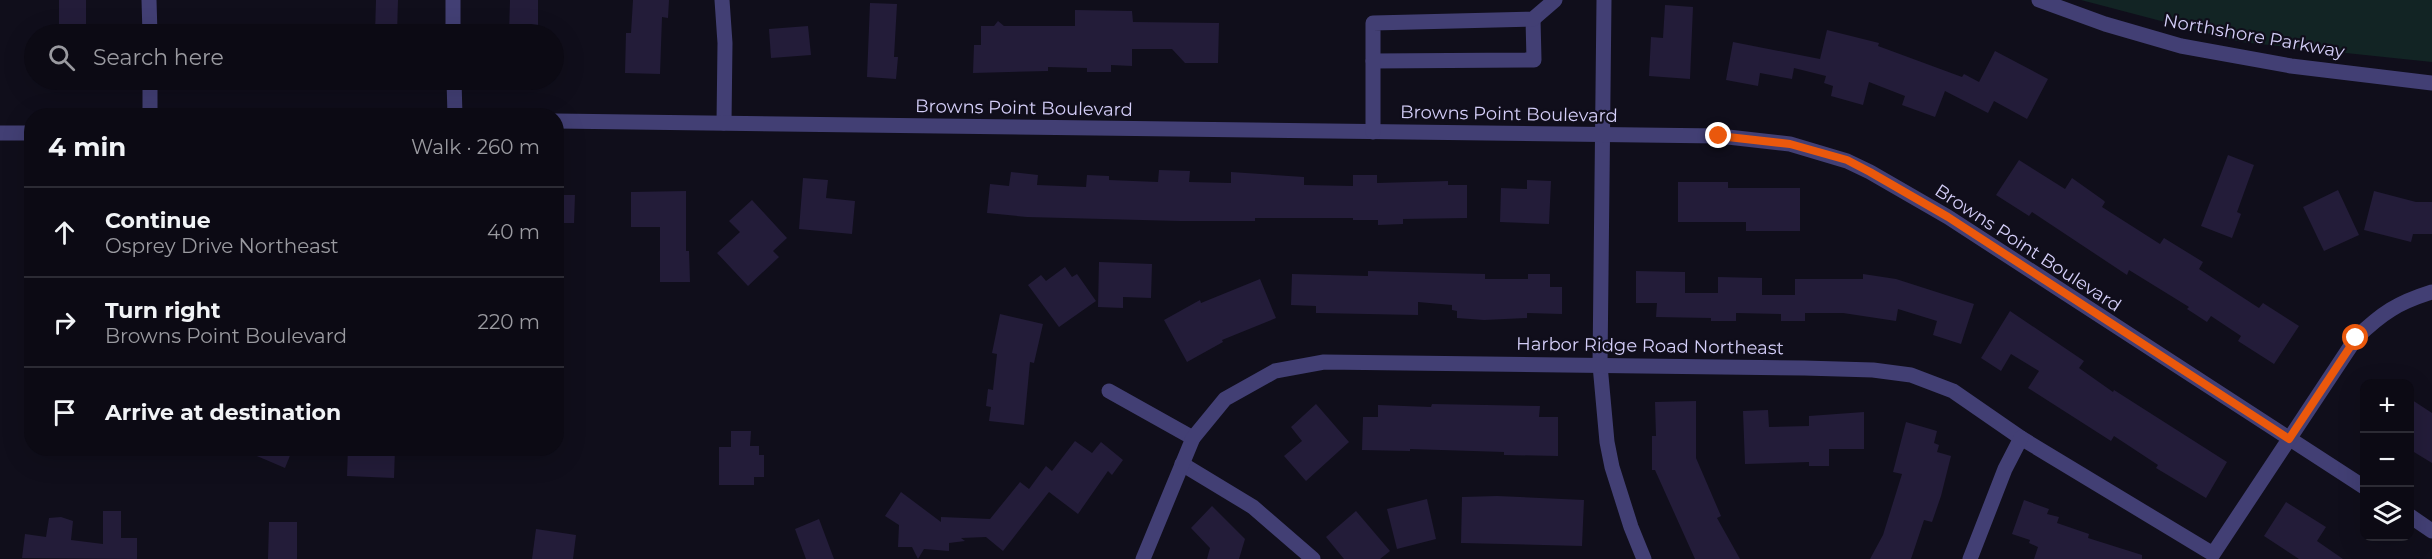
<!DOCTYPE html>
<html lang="en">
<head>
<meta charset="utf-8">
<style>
	body { margin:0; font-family:Montserrat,sans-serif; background:#15131d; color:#f1f3f6 }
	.controls { position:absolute; right:18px; bottom:18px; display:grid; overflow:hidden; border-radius:12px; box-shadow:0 6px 24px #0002 }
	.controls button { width:54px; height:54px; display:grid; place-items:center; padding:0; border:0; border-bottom:2px solid #2c2b34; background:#0c0a14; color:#f1f3f6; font:30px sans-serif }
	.stop { position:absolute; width:18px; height:18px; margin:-14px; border:4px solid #ea580c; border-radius:50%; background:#fff }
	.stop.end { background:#ea580c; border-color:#fff; box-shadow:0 2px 6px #0008 }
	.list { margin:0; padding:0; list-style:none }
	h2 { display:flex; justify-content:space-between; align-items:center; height:78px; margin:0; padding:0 24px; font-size:26px }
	h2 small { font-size:20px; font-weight:400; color:#9a9aa0 }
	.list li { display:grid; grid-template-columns:39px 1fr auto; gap:18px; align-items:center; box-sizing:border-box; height:90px; padding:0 24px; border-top:2px solid #2c2b34 }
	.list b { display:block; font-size:22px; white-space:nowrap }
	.list p { margin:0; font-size:20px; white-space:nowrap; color:#9a9aa0 }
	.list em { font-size:20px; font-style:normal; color:#9a9aa0 }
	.icon { flex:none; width:33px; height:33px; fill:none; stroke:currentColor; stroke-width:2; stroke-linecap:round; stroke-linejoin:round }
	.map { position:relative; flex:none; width:2432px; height:559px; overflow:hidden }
	.search { position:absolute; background:#0c0a14; box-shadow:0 6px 24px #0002; left:24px; top:24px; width:540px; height:66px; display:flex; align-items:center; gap:15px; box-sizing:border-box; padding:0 21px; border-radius:33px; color:#9a9aa0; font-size:22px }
	.panel { position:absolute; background:#0c0a14; box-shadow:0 6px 24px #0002; left:24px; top:108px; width:540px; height:348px; border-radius:24px }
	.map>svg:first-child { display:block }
	.green { fill:#122424 }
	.building { fill:#231c39 }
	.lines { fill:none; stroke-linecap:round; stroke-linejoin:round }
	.minor { stroke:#423f74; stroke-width:15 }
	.route { stroke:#ea580c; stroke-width:8 }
	.labels { text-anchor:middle; stroke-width:4.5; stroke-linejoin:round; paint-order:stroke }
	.street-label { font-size:18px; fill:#d4cef8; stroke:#100e1b }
</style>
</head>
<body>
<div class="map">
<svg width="2432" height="559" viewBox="0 0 2432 559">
	<rect width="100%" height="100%" fill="#100e1b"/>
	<path class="green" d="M 2081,0 L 2432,0 L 2432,62 L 2241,42 Z"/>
	<g class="building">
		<rect x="59" y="0" width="27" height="34"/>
		<path d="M 376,0 L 398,0 L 397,34 L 375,34 Z"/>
		<path d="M 510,0 L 538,0 L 538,34 L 509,34 Z"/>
		<path d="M 633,0 L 669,0 L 668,18 L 662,17 L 660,74 L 625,73 L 626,33 L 631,33 Z"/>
		<path d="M 870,3 L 897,4 L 894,57 L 898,57 L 896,79 L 867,77 Z"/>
		<path d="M 1665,5 L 1693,7 L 1690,79 L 1649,76 L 1651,37 L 1663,38 Z"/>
		<path d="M 1075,10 L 1132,11 L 1133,22 L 1219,23 L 1218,63 L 1185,63 L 1172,49 L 1132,49 L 1132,66 L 1111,65 L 1111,72 L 1087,72 L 1087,68 L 1048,67 L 1048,71 L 973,73 L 974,45 L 981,45 L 981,26 L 994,26 L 998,21 L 1004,26 L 1075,26 Z"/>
		<path d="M 808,26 L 811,55 L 771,58 L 769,29 Z"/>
		<path d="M 1827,30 L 1879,43 L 1878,46 L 1962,77 L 1964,74 L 1979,82 L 1995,51 L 2048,79 L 2027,119 L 1994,101 L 1988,113 L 1945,91 L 1935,117 L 1902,105 L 1905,96 L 1869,82 L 1863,105 L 1831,96 L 1833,86 L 1824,83 L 1826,76 L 1794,68 L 1792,79 L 1760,73 L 1758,86 L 1726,80 L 1733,42 L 1820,59 Z"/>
		<path d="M 2228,155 L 2254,165 L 2237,212 L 2241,214 L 2232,238 L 2201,226 Z"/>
		<path d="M 2019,160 L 2065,189 L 2072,178 L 2103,200 L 2105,202 L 2102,207 L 2160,244 L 2164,238 L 2203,262 L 2199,269 L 2259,308 L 2263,303 L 2299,326 L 2274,364 L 2238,341 L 2241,336 L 2211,316 L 2207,322 L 2187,309 L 2189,307 L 2129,270 L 2127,275 L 2032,212 L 2029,216 L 1996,195 Z"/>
		<path d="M 1159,170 L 1190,171 L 1189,182 L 1231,183 L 1231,172 L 1304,177 L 1304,185 L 1353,186 L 1353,175 L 1377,175 L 1377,183 L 1448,181 L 1448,185 L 1467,185 L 1467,218 L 1403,219 L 1403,224 L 1378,225 L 1378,220 L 1353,220 L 1353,218 L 1255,218 L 1255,221 L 1180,221 L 1027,217 L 987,213 L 990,184 L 1009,186 L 1011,172 L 1038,175 L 1037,185 L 1086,187 L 1087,175 L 1109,176 L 1109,180 L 1158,182 Z"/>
		<path d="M 803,178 L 828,180 L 826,198 L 855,201 L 852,234 L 799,229 Z"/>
		<path d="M 1527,180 L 1551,181 L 1549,224 L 1500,222 L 1501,188 L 1527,189 Z"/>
		<path d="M 1678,182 L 1728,182 L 1728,188 L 1800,188 L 1800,231 L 1746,231 L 1746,222 L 1678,222 Z"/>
		<path d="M 2338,190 L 2359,235 L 2324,251 L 2303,207 Z"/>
		<path d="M 686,191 L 686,251 L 689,251 L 690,282 L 660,282 L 660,227 L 631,227 L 631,192 Z"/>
		<path d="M 2374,191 L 2416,202 L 2432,202 L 2432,234 L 2413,234 L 2411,242 L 2364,230 Z"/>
		<path d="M 556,195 L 575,195 L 574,223 L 556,223 Z"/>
		<path d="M 752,200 L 787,238 L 773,251 L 779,257 L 748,286 L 717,253 L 740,232 L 729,221 Z"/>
		<path d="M 1099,262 L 1152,264 L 1151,298 L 1123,297 L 1123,308 L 1098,307 Z"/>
		<path d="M 1065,267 L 1072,277 L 1077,274 L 1096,301 L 1059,327 L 1028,285 L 1041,275 L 1046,281 Z"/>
		<path d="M 1368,271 L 1485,274 L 1485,279 L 1528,279 L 1528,274 L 1550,274 L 1550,287 L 1562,287 L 1562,314 L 1527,313 L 1527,318 L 1484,320 L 1457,318 L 1457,311 L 1452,310 L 1452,305 L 1418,302 L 1418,315 L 1316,313 L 1316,306 L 1291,305 L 1292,274 L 1368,276 Z"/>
		<path d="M 1636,271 L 1685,272 L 1685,293 L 1718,293 L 1718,277 L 1762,278 L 1762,295 L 1795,295 L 1795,279 L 1863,279 L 1863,274 L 1896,279 L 1974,304 L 1961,344 L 1933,335 L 1937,321 L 1898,309 L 1896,321 L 1843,313 L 1805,313 L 1805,321 L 1781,321 L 1781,314 L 1736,313 L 1736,321 L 1711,321 L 1711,318 L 1656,317 L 1657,303 L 1636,303 Z"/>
		<path d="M 1260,279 L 1276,318 L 1222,340 L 1223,342 L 1187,362 L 1164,320 L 1200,300 L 1201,303 Z"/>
		<path d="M 2010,311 L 2084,361 L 2079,368 L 2113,392 L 2114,390 L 2227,462 L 2206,498 L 2156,468 L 2158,465 L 2114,436 L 2111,441 L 2028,388 L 2039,371 L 2011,354 L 2001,371 L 1981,358 Z"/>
		<path d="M 1000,314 L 1043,324 L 1034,363 L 1030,362 L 1024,425 L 989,421 L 991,407 L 986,406 L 988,389 L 993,390 L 997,354 L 992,353 Z"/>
		<path d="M 2409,398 L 2432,413 L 2432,463 L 2409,449 Z"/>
		<path d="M 1696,401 L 1696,458 L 1721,516 L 1717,518 L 1740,559 L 1695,559 L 1655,470 L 1652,470 L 1652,436 L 1656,436 L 1655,402 Z"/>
		<path d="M 1316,404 L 1349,442 L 1306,481 L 1284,456 L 1302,441 L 1291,427 Z"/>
		<path d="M 1432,404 L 1540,406 L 1539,417 L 1558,417 L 1558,456 L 1504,455 L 1504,452 L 1410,449 L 1410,451 L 1362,450 L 1363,417 L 1378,417 L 1378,405 L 1431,407 Z"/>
		<path d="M 1768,410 L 1769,427 L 1809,426 L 1809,416 L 1864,412 L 1864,449 L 1829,449 L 1829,466 L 1809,466 L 1809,462 L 1745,464 L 1743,411 Z"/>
		<path d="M 1906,422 L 1937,431 L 1934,443 L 1939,445 L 1937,452 L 1951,456 L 1941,496 L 1932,522 L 1924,520 L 1911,559 L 1870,559 L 1883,535 L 1902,474 L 1893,472 Z"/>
		<path d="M 731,431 L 751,431 L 750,446 L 759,446 L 759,455 L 764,455 L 764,477 L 754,477 L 754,485 L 719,485 L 719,447 L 731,447 Z"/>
		<path d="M 1075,441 L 1092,453 L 1101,442 L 1123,460 L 1112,475 L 1108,471 L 1078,514 L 1049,492 L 1003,551 L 986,537 L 961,538 L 965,541 L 949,543 L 949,551 L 924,549 L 918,559 L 912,547 L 898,547 L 899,525 L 885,516 L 901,492 L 941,522 L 941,517 L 990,519 L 1020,482 L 1029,489 L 1046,466 L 1052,471 Z"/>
		<path d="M 238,448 L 293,448 L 285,468 Z"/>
		<path d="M 348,448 L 395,448 L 394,478 L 347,476 Z"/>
		<path d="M 1497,496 L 1584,500 L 1582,546 L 1461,543 L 1462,497 Z"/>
		<path d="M 1427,499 L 1436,539 L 1397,549 L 1387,509 Z"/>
		<path d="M 2024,500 L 2049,509 L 2047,514 L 2059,517 L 2057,523 L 2089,534 L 2088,538 L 2142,555 L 2142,559 L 2034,559 L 2038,547 L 2029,543 L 2030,540 L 2012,534 Z"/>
		<path d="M 2286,502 L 2326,527 L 2317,541 L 2343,559 L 2299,559 L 2264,536 Z"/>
		<path d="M 1212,506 L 1245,539 L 1239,559 L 1207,559 L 1210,548 L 1191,528 Z"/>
		<path d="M 103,511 L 121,511 L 121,538 L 137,538 L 137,559 L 22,558 L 25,534 L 46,537 L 49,518 L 61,517 L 73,521 L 71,540 L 103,544 Z"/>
		<path d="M 1356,511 L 1390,551 L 1380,559 L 1344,559 L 1326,537 Z"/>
		<path d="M 819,519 L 834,559 L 806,559 L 795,529 Z"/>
		<path d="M 269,522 L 297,522 L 297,559 L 268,559 Z"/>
		<path d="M 536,529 L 576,535 L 573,559 L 532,559 Z"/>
	</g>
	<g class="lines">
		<g class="minor">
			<path d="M 149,0 L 150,34"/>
			<path d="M 453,0 L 453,34"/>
			<path d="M 722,0 L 725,43 L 724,123"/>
			<path d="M 1604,0 L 1600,365 L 1607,442 L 1612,467 L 1631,527 L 1644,559"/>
			<path d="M 2039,0 L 2105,24 L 2181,46 L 2291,66 L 2432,83"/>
			<path d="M 1373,61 L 1534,60 L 1533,19"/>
			<path d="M 150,80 L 150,116"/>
			<path d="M 454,80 L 455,116"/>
			<path d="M 556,121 L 1719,136 L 1790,144 L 1847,161 L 1870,172 L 1948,217 L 2364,487"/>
			<path d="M 1373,132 L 1373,23 L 1533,19 L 1555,0"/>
			<path d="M 0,133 L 32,133"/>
			<path d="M 1109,391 L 1193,438"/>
			<path d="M 1182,464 L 1253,507 L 1313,559"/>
			<path d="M 2410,516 L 2432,531"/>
			<path d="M 1143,559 L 1193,438 L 1225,399 L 1275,371 L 1324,362 L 1804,368 L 1873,370 L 1911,375 L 1953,391 L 2021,438 L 2213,554 L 2356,338 C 2382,313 2397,303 2432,292"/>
			<path d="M 1970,559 L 2005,469 L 2021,438"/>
		</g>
	</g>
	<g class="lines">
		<path class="route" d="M 1719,136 L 1790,144 L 1847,160 L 1870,172 L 1948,217 L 2289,439 L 2356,338"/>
	</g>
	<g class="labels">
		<g class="street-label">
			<text transform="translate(2254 36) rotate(10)" y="6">Northshore Parkway</text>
			<text transform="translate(1024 108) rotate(1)" y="6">Browns Point Boulevard</text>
			<text transform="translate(1509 114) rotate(1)" y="6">Browns Point Boulevard</text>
			<text transform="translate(2028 248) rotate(33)" y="6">Browns Point Boulevard</text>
			<text transform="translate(1650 346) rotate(1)" y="6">Harbor Ridge Road Northeast</text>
		</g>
	</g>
</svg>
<div class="controls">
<button>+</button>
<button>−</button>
<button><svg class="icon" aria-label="layers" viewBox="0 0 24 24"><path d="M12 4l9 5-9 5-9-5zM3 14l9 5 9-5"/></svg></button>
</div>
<div class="stop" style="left:2356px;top:338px"></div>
<div class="stop end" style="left:1719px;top:136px"></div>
<div class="search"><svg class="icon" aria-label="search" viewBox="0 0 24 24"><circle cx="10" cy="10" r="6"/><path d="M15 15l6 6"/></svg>Search here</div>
<section class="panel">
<h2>4 min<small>Walk · 260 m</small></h2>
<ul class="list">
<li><svg class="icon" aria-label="ahead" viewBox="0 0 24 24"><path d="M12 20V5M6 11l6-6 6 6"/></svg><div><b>Continue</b><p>Osprey Drive Northeast</p></div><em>40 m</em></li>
<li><svg class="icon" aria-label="right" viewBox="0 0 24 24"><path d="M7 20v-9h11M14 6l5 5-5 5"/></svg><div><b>Turn right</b><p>Browns Point Boulevard</p></div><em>220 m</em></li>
<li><svg class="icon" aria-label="arrive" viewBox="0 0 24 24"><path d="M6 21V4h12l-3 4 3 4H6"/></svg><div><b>Arrive at destination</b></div></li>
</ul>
</section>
</div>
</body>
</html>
